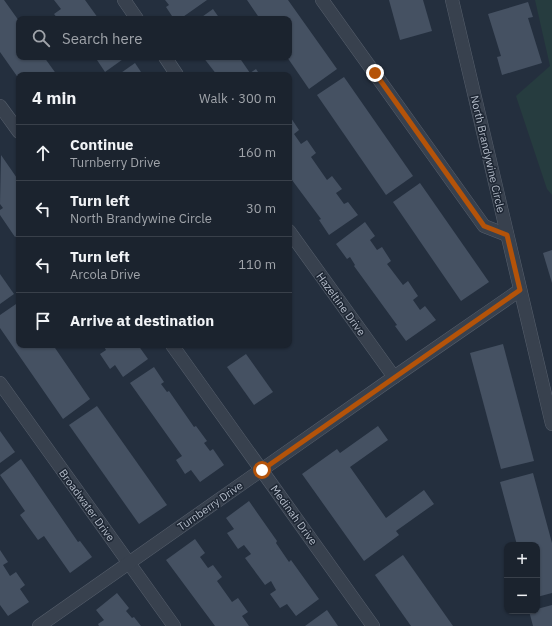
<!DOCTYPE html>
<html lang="en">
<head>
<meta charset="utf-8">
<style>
	body { margin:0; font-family:"IBM Plex Sans",sans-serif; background:#242b36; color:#f1f3f6 }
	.controls { position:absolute; right:12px; bottom:12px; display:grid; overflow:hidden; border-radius:8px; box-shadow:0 1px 3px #0004 }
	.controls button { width:36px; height:36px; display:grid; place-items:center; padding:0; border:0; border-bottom:1px solid #39404a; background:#1b232e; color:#f1f3f6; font:20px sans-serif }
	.stop { position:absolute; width:12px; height:12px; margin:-9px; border:3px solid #b45309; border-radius:50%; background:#fff }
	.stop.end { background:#b45309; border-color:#fff; box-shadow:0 1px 4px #0008 }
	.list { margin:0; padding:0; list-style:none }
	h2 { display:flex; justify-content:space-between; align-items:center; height:52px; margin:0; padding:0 16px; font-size:17px }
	h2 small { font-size:13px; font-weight:400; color:#a0a4aa }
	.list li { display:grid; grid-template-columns:26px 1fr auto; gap:12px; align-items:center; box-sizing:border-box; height:56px; padding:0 16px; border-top:1px solid #39404a }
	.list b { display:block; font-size:15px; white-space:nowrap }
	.list p { margin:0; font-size:13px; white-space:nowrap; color:#a0a4aa }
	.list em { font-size:13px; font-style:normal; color:#a0a4aa }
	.icon { flex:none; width:22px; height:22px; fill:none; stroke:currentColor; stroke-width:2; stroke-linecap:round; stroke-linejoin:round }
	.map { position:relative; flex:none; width:552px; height:626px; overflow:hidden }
	.search { position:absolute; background:#1b232e; box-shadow:0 1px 3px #0004; left:16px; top:16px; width:276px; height:44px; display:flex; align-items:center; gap:10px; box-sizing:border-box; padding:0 14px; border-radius:8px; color:#a0a4aa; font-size:15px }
	.panel { position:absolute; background:#1b232e; box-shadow:0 1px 3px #0004; left:16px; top:72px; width:276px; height:276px; border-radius:8px }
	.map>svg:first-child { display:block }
	.green { fill:#263c3f }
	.building { fill:#455162 }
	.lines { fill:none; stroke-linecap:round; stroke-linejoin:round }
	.street-casing { stroke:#565f6c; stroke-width:14 }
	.street { stroke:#38414e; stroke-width:13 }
	.route { stroke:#b45309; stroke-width:5 }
	.labels { text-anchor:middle; stroke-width:3; stroke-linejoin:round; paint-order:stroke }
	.street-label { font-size:11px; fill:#b4bcc9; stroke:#1d2633 }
</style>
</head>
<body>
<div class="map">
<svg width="552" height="626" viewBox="0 0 552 626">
	<rect width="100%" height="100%" fill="#242f3e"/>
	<path class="green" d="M 535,0 L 552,0 L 552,195 L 547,189 L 516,96 L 550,66 Z"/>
	<g class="building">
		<path d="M 0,0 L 4,0 L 19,21 L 19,57 L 44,57 L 57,75 L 19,75 L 19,79 L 0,52 Z"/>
		<path d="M 54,0 L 85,0 L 98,18 L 100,16 L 102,19 L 58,19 L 54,14 L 61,9 Z"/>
		<path d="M 165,0 L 207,0 L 180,19 L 174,19 L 166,7 L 169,5 Z"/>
		<path d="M 247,0 L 288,0 L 337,69 L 309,89 L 287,57 L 289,57 L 289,19 L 260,19 Z"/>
		<path d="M 389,0 L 423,0 L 432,31 L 400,40 Z"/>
		<path d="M 528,2 L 533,17 L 528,18 L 542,63 L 502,75 L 497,57 L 501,56 L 488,14 Z"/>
		<path d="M 213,9 L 220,19 L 199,19 Z"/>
		<path d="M 95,57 L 126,57 L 105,72 Z"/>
		<path d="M 203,57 L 239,57 L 250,73 L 256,69 L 260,75 L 217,75 Z"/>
		<path d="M 135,63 L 143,75 L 118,75 Z"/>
		<path d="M 344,77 L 413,176 L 386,195 L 317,95 Z"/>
		<path d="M 289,115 L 299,130 L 294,134 L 301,144 L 307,140 L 316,153 L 311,157 L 327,180 L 332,176 L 342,189 L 336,193 L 344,204 L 348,202 L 358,215 L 329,235 L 319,220 L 321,219 L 289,176 Z"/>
		<path d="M 1,155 L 19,181 L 19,235 L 15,237 L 0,215 L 0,210 L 3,208 L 0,204 Z"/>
		<path d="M 420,183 L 489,282 L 461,301 L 393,202 Z"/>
		<path d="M 365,222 L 375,236 L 370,240 L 377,250 L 382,247 L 391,261 L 387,264 L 403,285 L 408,281 L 418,296 L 413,300 L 420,310 L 425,306 L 436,320 L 406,341 L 395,326 L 397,325 L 354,266 L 355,265 L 350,257 L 347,259 L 336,244 Z"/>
		<path d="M 552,250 L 552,283 L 543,253 Z"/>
		<path d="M 0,274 L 14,294 L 0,304 Z"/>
		<path d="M 19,302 L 19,345 L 53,345 L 90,399 L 63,419 L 0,328 L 0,315 Z"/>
		<path d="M 503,344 L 534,461 L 501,469 L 470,353 Z"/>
		<path d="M 103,345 L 138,345 L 148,359 L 123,377 L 115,365 L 110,369 L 100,354 L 106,350 Z"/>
		<path d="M 246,354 L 273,392 L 254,405 L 227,367 Z"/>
		<path d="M 154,367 L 164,382 L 161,384 L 167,392 L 169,391 L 194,427 L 196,426 L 207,441 L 204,443 L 210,451 L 213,449 L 224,465 L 200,482 L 191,470 L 185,474 L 176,460 L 182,456 L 130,383 Z"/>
		<path d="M 97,406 L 167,505 L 139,524 L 69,425 Z"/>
		<path d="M 378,426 L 388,440 L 350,467 L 386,518 L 424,490 L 434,504 L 396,531 L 399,535 L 364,561 L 302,474 L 337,449 L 340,453 Z"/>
		<path d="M 0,431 L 15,452 L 0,463 Z"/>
		<path d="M 21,459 L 78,542 L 80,541 L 92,557 L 70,573 L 44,536 L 38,540 L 20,515 L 25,511 L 0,475 Z"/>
		<path d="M 533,473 L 552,543 L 552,593 L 537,597 L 537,545 L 517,545 L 500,482 Z"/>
		<path d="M 249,501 L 277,541 L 276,543 L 289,562 L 291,560 L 319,599 L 296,616 L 287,604 L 280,608 L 270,594 L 276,590 L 271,581 L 265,585 L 245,558 L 251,554 L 244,545 L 238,549 L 227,533 L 234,529 L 226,518 Z"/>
		<path d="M 195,539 L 205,553 L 200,557 L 208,568 L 213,565 L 222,577 L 217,581 L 232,602 L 238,598 L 248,612 L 242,616 L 249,626 L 215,626 L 166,560 Z"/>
		<path d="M 0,550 L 8,562 L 3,565 L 10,576 L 16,572 L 25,585 L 20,589 L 29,602 L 8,616 L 0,605 Z"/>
		<path d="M 403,555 L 453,626 L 411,626 L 375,575 Z"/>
		<path d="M 117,593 L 129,608 L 126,611 L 132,618 L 134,617 L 141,626 L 99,626 L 98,624 L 104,620 L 96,610 Z"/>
		<path d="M 552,605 L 552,626 L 533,626 L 529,611 L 537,611 L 537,609 Z"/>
		<path d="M 327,610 L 338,626 L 305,626 Z"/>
	</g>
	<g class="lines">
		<defs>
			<g id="street">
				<path d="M 124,0 L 137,19"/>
				<path d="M 322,0 L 484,226 L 507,235"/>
				<path d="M 452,0 L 552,424"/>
				<path d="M 165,57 L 177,75"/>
				<path d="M 0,106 L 19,132"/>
				<path d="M 289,231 L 394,377"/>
				<path d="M 172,345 L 373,626"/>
				<path d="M 0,383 L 174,626"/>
				<path d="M 39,626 L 394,377 L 520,290"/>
			</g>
		</defs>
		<use href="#street" class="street-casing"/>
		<use href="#street" class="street"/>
	</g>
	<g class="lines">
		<path class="route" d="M 262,470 L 520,290 L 507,235 L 484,226 L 375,73"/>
	</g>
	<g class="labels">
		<g class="street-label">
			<text transform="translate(488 154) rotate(77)" y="4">North Brandywine Circle</text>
			<text transform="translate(341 304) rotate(54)" y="4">Hazeltine Drive</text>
			<text transform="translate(87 505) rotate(54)" y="4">Broadwater Drive</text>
			<text transform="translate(210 506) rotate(-35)" y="4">Turnberry Drive</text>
			<text transform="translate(294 515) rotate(54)" y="4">Medinah Drive</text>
		</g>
	</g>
</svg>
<div class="controls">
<button>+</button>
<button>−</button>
</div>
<div class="stop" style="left:262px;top:470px"></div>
<div class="stop end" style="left:375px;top:73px"></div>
<div class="search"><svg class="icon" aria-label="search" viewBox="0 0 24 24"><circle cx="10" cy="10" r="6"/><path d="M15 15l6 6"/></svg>Search here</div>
<section class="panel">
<h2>4 min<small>Walk · 300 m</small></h2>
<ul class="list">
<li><svg class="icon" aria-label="ahead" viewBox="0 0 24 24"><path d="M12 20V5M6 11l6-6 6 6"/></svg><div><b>Continue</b><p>Turnberry Drive</p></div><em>160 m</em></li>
<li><svg class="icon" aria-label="left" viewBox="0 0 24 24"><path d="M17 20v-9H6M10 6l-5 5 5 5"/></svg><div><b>Turn left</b><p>North Brandywine Circle</p></div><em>30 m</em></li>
<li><svg class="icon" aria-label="left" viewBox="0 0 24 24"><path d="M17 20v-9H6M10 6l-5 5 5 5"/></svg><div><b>Turn left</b><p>Arcola Drive</p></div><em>110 m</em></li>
<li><svg class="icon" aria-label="arrive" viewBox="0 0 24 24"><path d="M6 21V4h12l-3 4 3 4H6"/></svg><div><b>Arrive at destination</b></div></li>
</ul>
</section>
</div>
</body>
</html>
